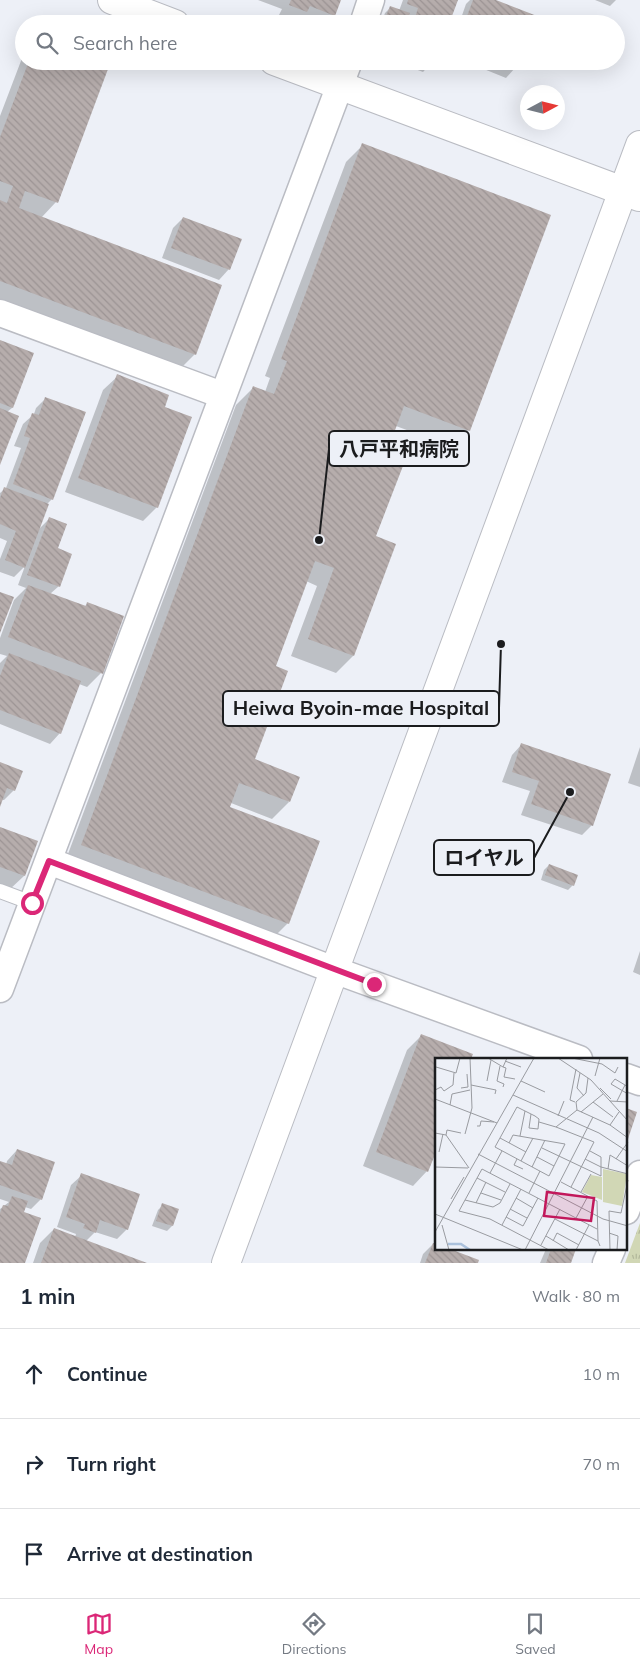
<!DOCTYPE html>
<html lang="en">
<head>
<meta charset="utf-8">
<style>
	body { margin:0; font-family:Mulish,"Noto Sans JP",sans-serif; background:#f6f6f7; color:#1f2937 }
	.compass { position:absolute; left:520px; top:85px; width:45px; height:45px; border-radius:50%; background:#fff; box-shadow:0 5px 20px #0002; rotate:83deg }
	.stop { position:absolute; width:15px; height:15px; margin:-11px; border:4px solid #db2777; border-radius:50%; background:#fff }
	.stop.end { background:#db2777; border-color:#fff; box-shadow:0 1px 5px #0008 }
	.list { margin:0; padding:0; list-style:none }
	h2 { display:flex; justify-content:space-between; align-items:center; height:65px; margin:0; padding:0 20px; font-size:21px }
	h2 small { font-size:16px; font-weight:400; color:#747a83 }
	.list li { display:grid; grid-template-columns:32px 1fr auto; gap:15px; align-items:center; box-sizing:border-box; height:90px; padding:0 20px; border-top:1px solid #e0e1e3 }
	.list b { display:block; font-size:19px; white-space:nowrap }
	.list em { font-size:16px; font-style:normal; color:#747a83 }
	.icon { flex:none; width:28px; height:28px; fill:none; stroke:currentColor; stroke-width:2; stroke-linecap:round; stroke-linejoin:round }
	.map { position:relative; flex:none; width:640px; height:1263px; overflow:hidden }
	.search { position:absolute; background:#fff; box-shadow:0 5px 20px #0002; left:15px; right:15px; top:15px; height:55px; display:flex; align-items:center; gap:12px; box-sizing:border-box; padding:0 18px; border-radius:28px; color:#747a83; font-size:19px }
	.sheet { height:335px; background:#fff }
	nav { display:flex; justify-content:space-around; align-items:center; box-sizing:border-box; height:70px; border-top:1px solid #e0e1e3; background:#fff; font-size:14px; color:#747a83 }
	nav a { display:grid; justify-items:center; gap:2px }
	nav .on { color:#db2777 }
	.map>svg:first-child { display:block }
	.park { fill:url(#park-tufts) }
	.shadow { fill:#0003 }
	.building { fill:url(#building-back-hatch) }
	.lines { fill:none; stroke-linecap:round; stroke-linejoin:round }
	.service-casing { stroke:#babcc3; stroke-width:16 }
	.minor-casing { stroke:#babcc3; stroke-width:29 }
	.tertiary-casing { stroke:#babcc3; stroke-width:30 }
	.service { stroke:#fff; stroke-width:14 }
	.minor { stroke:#fff; stroke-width:26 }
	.tertiary { stroke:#fff; stroke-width:28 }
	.route { stroke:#db2777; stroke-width:6 }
	.inset-river { fill:none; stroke:#abc1dc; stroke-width:2.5 }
	.inset-road { fill:none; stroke:#999ba0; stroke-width:1 }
	.view { fill:#c2185b; fill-opacity:0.15; stroke:#c2185b; stroke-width:2.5 }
	.inset-edge { fill:none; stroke:#1b1c1e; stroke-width:2.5 }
	.leader { fill:none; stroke:#1b1c1e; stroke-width:2 }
	.callout-dot { fill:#1b1c1e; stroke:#edf0f7; stroke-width:2 }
	.callout { fill:#edf0f7; stroke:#1b1c1e; stroke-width:2 }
	.callout-label { font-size:20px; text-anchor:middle; font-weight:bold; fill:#1b1c1e }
</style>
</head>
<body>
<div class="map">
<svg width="640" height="1263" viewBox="0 0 640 1263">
	<defs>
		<pattern id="park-tufts" width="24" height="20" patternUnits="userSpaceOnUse" patternTransform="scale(1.25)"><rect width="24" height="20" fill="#d1d7b5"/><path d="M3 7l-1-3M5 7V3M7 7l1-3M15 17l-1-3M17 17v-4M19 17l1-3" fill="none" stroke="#b3b89b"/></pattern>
		<pattern id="building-back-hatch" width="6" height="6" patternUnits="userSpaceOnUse" patternTransform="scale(1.25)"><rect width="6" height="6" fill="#b6adac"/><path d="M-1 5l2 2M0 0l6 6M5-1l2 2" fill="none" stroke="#9c9494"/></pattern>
	</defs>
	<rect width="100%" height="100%" fill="#edf0f7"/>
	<path class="park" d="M 640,1223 L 640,1263 L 625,1263 Z"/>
	<g class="shadow">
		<path d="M 258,0 L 340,0 L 334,15 L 325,24 L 320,24 L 301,17 L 296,22 L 279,15 L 282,9 Z"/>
		<path d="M 403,0 L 456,0 L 447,24 L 381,24 L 385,13 L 390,8 L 399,11 Z"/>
		<path d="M 470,0 L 492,0 L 532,24 L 459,24 L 466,4 Z"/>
		<path d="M 595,0 L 616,0 L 610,6 Z"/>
		<path d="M 24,53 L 24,61 L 110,61 L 56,202 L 41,218 L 195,354 L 178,371 L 0,304 L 0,116 Z"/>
		<path d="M 394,61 L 433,61 L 423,72 Z"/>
		<path d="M 464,61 L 518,61 L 516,67 L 506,78 Z"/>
		<path d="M 363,145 L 469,430 L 452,447 L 396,426 L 393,434 L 353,656 L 336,673 L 291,656 L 317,586 L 306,581 L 274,667 L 253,760 L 289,802 L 272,819 L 231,803 L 229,808 L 288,923 L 271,940 L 65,862 L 236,405 L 253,388 L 265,392 L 270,378 L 265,376 L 346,162 Z"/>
		<path d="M 183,218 L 229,269 L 219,280 L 162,258 L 173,228 Z"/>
		<path d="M 0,341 L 33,354 L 12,408 L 7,412 L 0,462 Z"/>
		<path d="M 118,376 L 157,507 L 143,521 L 65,492 L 103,390 Z"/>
		<path d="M 46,398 L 52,499 L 47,504 L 38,530 L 49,519 L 56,549 L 59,586 L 50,594 L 84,607 L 87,604 L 101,673 L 87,687 L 79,684 L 60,733 L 50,744 L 0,724 L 0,663 L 7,656 L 0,654 L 0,638 L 14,600 L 26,588 L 18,585 L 25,566 L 14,577 L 0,572 L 0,559 L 7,541 L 0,538 L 0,493 L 6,488 L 21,448 L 14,446 L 23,424 L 34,414 L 36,408 Z"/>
		<path d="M 522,744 L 592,825 L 582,835 L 521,815 L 530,791 L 502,782 L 512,755 Z"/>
		<path d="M 640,747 L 640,787 L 628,783 Z"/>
		<path d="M 0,763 L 14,790 L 4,800 L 2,800 L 0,804 Z"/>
		<path d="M 0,828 L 37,842 L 24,876 L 9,890 L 0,886 Z"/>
		<path d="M 549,865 L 573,885 L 568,890 L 541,880 L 544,870 Z"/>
		<path d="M 640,951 L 640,975 L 633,972 Z"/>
		<path d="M 421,1036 L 471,1055 L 470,1059 L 436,1059 L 436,1148 L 427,1171 L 413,1186 L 363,1166 L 407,1050 Z"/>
		<path d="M 17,1150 L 41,1199 L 31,1209 L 25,1207 L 23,1213 L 39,1219 L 24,1263 L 0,1263 L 0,1209 L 9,1202 L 0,1199 L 0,1163 L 6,1165 L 7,1161 Z"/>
		<path d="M 82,1175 L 127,1229 L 117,1239 L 95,1232 L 86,1241 L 144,1263 L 33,1263 L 40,1243 L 54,1229 L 75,1237 L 76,1234 L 57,1227 L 71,1185 Z"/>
		<path d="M 163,1205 L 177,1210 L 172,1226 L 167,1231 L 152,1226 L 158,1210 Z"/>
		<path d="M 433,1244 L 436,1245 L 436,1249 L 478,1261 L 477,1263 L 420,1263 L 423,1254 Z"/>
		<path d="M 546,1249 L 574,1249 L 569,1263 L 540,1263 Z"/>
	</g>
	<g class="building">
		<path d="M 291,0 L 341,0 L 335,16 L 310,6 L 307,12 L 289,5 Z"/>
		<path d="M 408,0 L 458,0 L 449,24 L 413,24 L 418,8 L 407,4 Z"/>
		<path d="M 473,0 L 496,0 L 537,16 L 534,24 L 464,24 Z"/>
		<path d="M 390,6 L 410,13 L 406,24 L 383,24 Z"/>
		<path d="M 45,18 L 58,24 L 43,24 Z"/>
		<path d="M 29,61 L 111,61 L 58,203 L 25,191 L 19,208 L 222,285 L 196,355 L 0,281 L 0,200 L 7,203 L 13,186 L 0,181 L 0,137 Z"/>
		<path d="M 500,61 L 520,61 L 517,68 Z"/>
		<path d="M 362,143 L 551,215 L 470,431 L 404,406 L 394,433 L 413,440 L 376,536 L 396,544 L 354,656 L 308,639 L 334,568 L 315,561 L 276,666 L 288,671 L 255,759 L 300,777 L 290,802 L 239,783 L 230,807 L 320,841 L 289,924 L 81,845 L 253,386 L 274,394 L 287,361 L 281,359 Z"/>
		<path d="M 183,217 L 242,239 L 230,270 L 171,248 Z"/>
		<path d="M 0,340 L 34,353 L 13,408 L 0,403 Z"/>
		<path d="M 117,374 L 169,395 L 165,407 L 192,417 L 158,508 L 78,478 Z"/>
		<path d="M 45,397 L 86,412 L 53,500 L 13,484 L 30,438 L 24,436 L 32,413 L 39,415 Z"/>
		<path d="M 0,408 L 19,416 L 0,465 Z"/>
		<path d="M 4,487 L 49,504 L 25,568 L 5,560 L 16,531 L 0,524 L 0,498 Z"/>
		<path d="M 49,517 L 67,524 L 58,548 L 72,554 L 60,587 L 27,575 Z"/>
		<path d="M 28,585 L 86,606 L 87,602 L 124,616 L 103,674 L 8,637 Z"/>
		<path d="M 0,592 L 14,597 L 0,633 Z"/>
		<path d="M 9,653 L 81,681 L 61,734 L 0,710 L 0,676 Z"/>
		<path d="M 521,743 L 611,774 L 593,826 L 531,804 L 539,781 L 512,772 Z"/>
		<path d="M 0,762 L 23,771 L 15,791 L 7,788 L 0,807 Z"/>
		<path d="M 0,827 L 38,841 L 25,876 L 0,867 Z"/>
		<path d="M 549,864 L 578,875 L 574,886 L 545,875 Z"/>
		<path d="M 421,1034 L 473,1054 L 471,1059 L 436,1059 L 436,1152 L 428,1172 L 376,1152 Z"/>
		<path d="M 626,1108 L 637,1112 L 627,1142 L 626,1142 Z"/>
		<path d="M 17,1149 L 55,1162 L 42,1200 L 0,1185 L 0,1161 L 12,1165 Z"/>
		<path d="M 81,1173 L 140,1194 L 128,1230 L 100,1220 L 96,1233 L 83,1228 L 85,1224 L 66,1217 Z"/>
		<path d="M 12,1196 L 28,1201 L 24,1212 L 41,1218 L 25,1263 L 0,1263 L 0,1213 L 3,1205 L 8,1206 Z"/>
		<path d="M 162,1203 L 179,1209 L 173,1226 L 156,1221 Z"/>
		<path d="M 54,1228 L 147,1263 L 41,1263 Z"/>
		<path d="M 433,1243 L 436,1244 L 436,1249 L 450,1249 L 479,1260 L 478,1263 L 425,1263 Z"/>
		<path d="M 551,1249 L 576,1249 L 571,1263 L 546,1263 Z"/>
	</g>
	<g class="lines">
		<defs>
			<path id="service" d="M 0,891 L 32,903"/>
			<g id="minor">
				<path d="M 363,24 L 371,0"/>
				<path d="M 0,313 L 222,395"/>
				<path d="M 49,861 L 334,970 L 579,1059"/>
				<path d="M 0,989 L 349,61"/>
				<path d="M 626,1077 L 640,1082"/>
				<path d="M 626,1211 L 640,1174"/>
				<path d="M 606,1263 L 612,1249"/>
			</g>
			<g id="tertiary">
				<path d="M 112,0 L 175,24"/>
				<path d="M 274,61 L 639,197"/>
				<path d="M 226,1263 L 640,145"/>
			</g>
		</defs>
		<use href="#service" class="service-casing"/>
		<use href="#minor" class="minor-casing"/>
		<use href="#tertiary" class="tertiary-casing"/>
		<use href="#service" class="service"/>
		<use href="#minor" class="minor"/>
		<use href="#tertiary" class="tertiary"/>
	</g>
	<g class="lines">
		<path class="route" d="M 32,903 L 49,861 L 374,984"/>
	</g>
	<g transform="translate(435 1058)">
		<rect width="192" height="192" fill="#edf0f7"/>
		<path d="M 168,111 L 192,116 L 187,148 L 168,144 Z" fill="#d1d7b5"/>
		<path d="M 156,117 L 167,119 L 167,142 L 147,134 Z" fill="#d1d7b5"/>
		<path class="inset-river" d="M 13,186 L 26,186 L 35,192"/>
		<path class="inset-road" d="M 53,0 L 68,9 L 72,0M 123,0 L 156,22 L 193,63M 137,0 L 167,6 L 180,15 L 183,9M 70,3 L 86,9M 65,8 L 62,23 L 69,26 L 68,29M 1,9 L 21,15 L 25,0M 68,9 L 71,10 L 69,19 L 80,21M 145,15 L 142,30 L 149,38M 160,18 L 165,0M 52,23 L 56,2M 86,23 L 110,34M 36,27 L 61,32 L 60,36M 190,27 L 180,21 L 176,26 L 193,36M 26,30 L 33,29 L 32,16M 165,30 L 176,41M 0,32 L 6,29 L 9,33 L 18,27 L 19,15M 78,37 L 164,75 L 193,94M 0,41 L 62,65M 175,43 L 193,44M 182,43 L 190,27 L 193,29M 140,44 L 135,42 L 141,11M 158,44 L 178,59M 15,47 L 17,36 L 35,32M 142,52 L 175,67 L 193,80M 146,54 L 168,36M 123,58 L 129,43M 104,64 L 121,69M 175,67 L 184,54M 42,68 L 45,68 L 46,63 L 59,64M 0,75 L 11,77 L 34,110M 30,76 L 37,50 L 35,0M 11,77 L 12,72 L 26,75M 85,78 L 90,53M 65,80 L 91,94M 74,85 L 78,77 L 130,86 L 114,118 L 60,89 L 82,49 L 100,58 L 104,61 L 103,71 L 94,70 L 96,56M 107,90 L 166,118 L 166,99 L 155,93M 4,94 L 8,76M 43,96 L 168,161 L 193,168M 102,99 L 119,108M 82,101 L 79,107 L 88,111M 150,101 L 166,109 L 193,116M 181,101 L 193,84M 86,103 L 98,80M 0,109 L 33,110M 97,109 L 110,82M 173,111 L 175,97 L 193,108M 55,115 L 67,93M 42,120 L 70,134M 126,124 L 162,143 L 163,183M 136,129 L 159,84 L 121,69 L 142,52 L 141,44 L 151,35 L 153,20M 146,134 L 156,116M 46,135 L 66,142M 94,135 L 105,113M 81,140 L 98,150M 16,141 L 29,119M 30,142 L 58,149 L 65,145 L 75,126M 41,145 L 51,124M 75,151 L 92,160M 0,156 L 88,192M 71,159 L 88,168 L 103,140M 141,160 L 153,138M 120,161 L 163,183 L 165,188M 7,167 L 14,192M 67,167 L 86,131M 0,174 L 99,0M 174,175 L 183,178 L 182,192M 111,178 L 134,192M 118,183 L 122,175 L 144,187M 106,187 L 125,151M 90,192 L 158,59M 114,192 L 55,161 L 24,153 L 47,111 L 162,171M 141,192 L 154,167M 175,192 L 174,153 L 186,155 L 193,122"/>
		<path class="view" d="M 112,134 L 159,140 L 156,163 L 109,158 Z"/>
		<rect width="192" height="192" class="inset-edge"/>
	</g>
	<path class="leader" d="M319 540L329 449M501 644L499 708M570 792L534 858"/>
	<g class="callout-dot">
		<circle cx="319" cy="540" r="5"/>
		<circle cx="501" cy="644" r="5"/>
		<circle cx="570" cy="792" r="5"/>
	</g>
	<g class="callout">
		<rect x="329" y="431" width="140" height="35" rx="5"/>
		<rect x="223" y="691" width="276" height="35" rx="5"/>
		<rect x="434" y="840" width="100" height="35" rx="5"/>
	</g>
	<g class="callout-label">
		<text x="399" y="456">八戸平和病院</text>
		<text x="361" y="715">Heiwa Byoin-mae Hospital</text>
		<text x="484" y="865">ロイヤル</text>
	</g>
</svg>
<svg class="compass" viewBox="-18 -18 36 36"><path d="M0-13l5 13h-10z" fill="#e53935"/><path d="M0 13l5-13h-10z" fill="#747a83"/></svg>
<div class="stop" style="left:32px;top:903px"></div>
<div class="stop end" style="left:374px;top:984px"></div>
<div class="search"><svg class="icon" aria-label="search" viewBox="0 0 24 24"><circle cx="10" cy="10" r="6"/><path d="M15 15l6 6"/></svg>Search here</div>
</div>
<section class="sheet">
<h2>1 min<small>Walk · 80 m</small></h2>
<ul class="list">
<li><svg class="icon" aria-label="ahead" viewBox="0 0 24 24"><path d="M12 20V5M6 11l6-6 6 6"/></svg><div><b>Continue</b></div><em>10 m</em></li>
<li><svg class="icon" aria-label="right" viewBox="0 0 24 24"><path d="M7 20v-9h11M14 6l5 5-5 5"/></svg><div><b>Turn right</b></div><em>70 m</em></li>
<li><svg class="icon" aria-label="arrive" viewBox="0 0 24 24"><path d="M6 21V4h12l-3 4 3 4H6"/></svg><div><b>Arrive at destination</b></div></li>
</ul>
</section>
<nav>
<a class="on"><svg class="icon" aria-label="map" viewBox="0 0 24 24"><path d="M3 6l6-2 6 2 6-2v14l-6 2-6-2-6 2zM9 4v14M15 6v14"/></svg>Map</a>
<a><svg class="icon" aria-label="directions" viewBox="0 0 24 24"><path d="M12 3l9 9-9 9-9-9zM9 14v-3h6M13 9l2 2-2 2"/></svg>Directions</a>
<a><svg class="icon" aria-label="saved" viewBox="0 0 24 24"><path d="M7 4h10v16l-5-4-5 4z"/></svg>Saved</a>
</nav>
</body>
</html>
